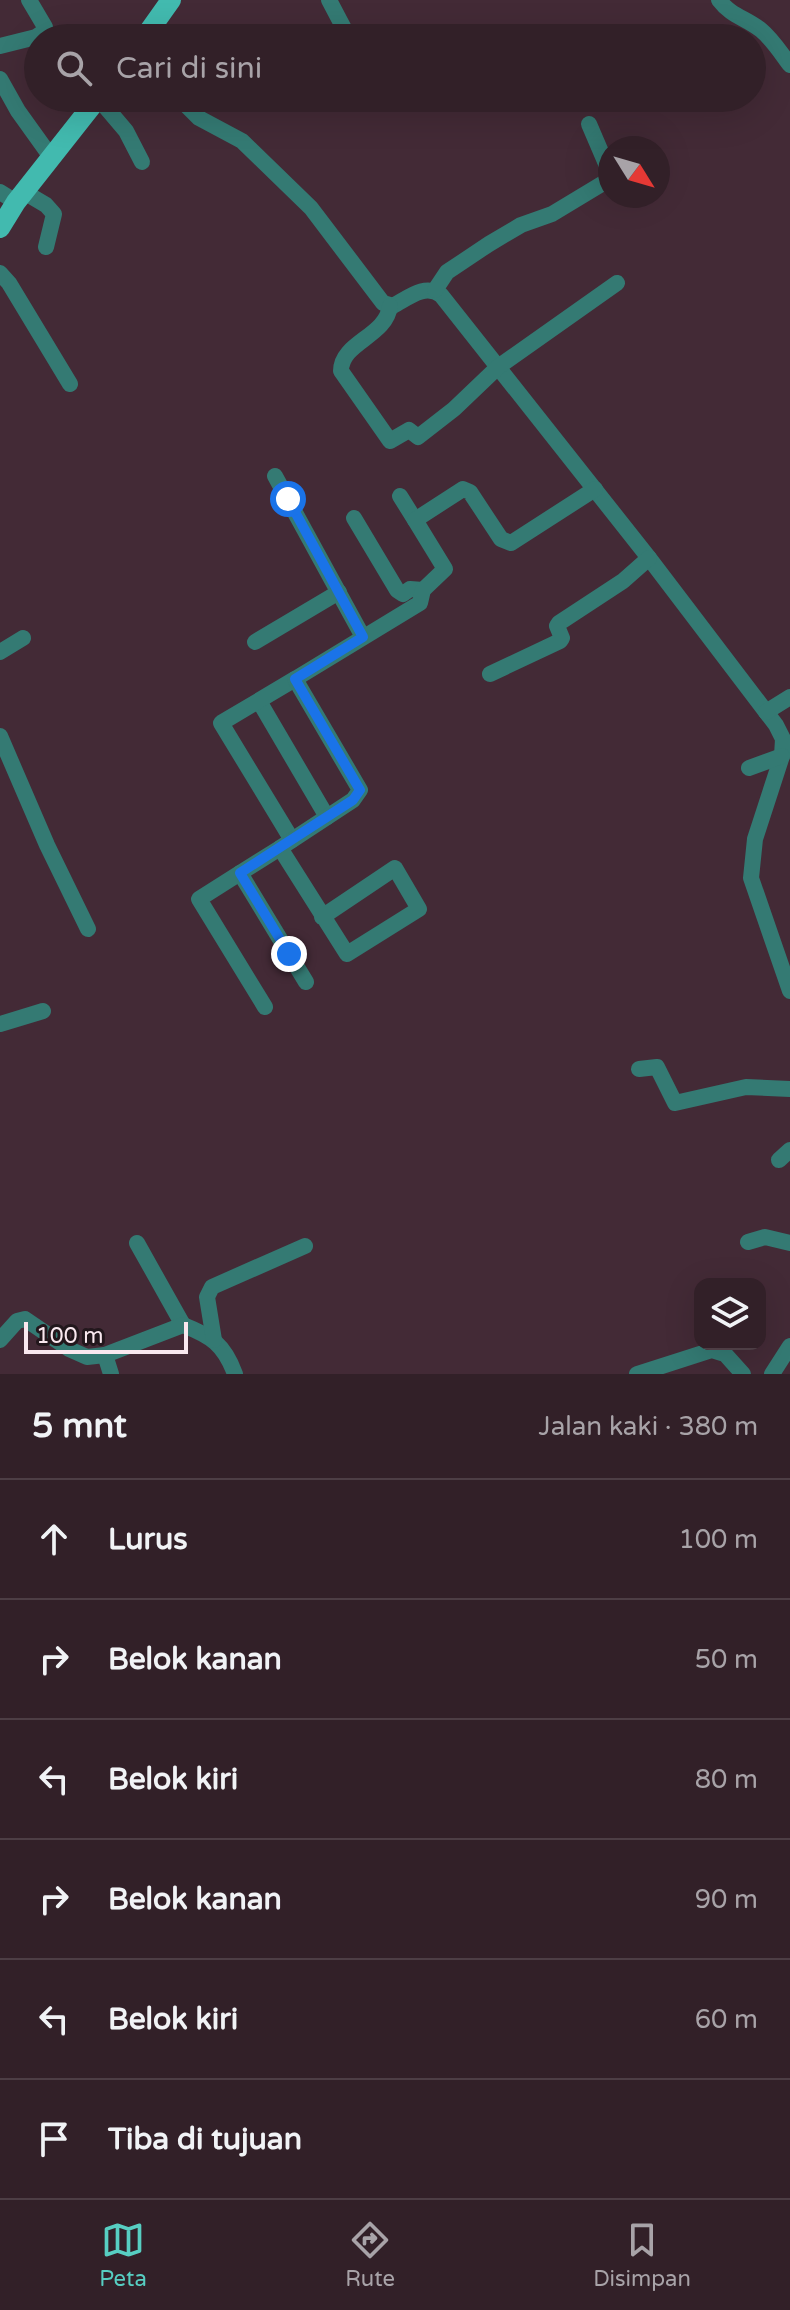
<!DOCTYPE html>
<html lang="id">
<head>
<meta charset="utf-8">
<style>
	body { margin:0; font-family:"Varela Round",sans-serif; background:#3d2d34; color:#f1f3f6 }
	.controls { position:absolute; right:24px; bottom:24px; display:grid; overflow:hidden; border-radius:16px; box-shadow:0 8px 32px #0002 }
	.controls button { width:72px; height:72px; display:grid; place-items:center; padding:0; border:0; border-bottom:2px solid #4d3e45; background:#322028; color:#f1f3f6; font:40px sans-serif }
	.compass { position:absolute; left:598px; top:136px; width:72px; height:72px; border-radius:50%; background:#322028; box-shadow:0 8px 32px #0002; rotate:127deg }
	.scale { position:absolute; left:24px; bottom:20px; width:164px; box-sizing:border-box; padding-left:8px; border:4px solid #f9e8ef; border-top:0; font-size:22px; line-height:28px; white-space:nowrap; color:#f9e8ef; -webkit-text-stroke:6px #22171c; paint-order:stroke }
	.stop { position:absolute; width:24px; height:24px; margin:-18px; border:6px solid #1a73e8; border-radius:50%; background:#fff }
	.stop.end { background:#1a73e8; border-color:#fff; box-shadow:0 2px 8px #0008 }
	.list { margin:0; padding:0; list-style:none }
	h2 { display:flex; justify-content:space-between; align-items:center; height:104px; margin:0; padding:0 32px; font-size:34px }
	h2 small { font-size:26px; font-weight:400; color:#a8a3a8 }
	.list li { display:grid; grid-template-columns:52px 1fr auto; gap:24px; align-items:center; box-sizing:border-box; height:120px; padding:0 32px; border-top:2px solid #4d3e45 }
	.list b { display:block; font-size:30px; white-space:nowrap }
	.list em { font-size:26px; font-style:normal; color:#a8a3a8 }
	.icon { flex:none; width:44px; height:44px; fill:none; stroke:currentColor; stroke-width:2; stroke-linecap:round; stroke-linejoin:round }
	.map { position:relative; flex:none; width:790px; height:1374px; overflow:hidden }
	.search { position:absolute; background:#322028; box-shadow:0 8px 32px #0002; left:24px; right:24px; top:24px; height:88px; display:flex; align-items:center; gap:20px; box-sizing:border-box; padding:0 28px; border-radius:44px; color:#a8a3a8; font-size:30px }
	.sheet { height:824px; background:#322028 }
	nav { display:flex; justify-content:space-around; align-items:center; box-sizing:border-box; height:112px; border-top:2px solid #4d3e45; background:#322028; font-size:22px; color:#a8a3a8 }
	nav a { display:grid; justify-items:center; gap:4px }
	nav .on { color:#57cec2 }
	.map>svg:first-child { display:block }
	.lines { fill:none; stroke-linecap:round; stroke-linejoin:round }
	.minor { stroke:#347a73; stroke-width:16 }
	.major { stroke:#42baaf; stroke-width:20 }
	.route { stroke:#1a73e8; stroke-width:10 }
</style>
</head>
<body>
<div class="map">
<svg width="790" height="1374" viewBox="0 0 790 1374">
	<rect width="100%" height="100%" fill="#432a36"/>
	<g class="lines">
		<g class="minor">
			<path d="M 329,0 L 349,38"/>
			<path d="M 719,0 C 731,16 746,18 761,30 C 772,39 781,53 790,65"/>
			<path d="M 0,46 L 36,37 L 45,31 L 45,27 L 29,0"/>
			<path d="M 0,79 L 18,111 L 51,157"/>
			<path d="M 98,98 L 126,131 L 142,162"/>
			<path d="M 179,98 L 199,118 L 242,141 L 311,208 L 383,303 L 393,306 C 408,298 425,283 441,295 L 649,558 L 776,725 L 783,739 L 782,756 L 755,839 L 751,878 L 790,991"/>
			<path d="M 381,98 L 384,104"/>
			<path d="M 589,124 L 610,173"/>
			<path d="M 0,192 L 16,202"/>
			<path d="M 24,192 L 46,205 L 54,214 L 46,247"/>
			<path d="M 0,273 L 9,283 L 70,384"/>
			<path d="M 435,290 L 447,272 L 489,244 L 521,225 L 552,214 L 610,179"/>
			<path d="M 390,306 C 386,337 341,342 341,371 L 390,441 L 409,430 L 418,437 L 454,409 L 498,367 L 617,283"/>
			<path d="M 275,476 L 363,637"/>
			<path d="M 400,496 L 415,520"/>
			<path d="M 354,518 L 397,590 L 403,594 L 410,589 L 423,590"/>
			<path d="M 255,642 L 339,592"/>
			<path d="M 0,652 L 23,638"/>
			<path d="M 490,674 L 560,641 L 562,638 L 557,626 L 559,623 L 623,581 L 649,558"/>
			<path d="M 259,701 L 327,817"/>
			<path d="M 766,712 L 790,697"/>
			<path d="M 0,736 L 47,845 L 88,929"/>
			<path d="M 749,768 L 782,756"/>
			<path d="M 292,840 L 221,723 L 295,679"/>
			<path d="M 280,848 L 240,873 L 306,982"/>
			<path d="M 240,873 L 199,899 L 265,1007"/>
			<path d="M 322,917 L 395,868 L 419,909 L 347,954 L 280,848 L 353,800 L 360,790 L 295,679 L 420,603 L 423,590 L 445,569 L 415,520 L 463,489 L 470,492 L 501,539 L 511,543 L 595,489"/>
			<path d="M 0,1024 L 43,1011"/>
			<path d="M 639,1069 L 657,1067 L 675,1103 L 746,1087 L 790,1089"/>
			<path d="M 779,1160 L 790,1150"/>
			<path d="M 748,1242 L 765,1237 L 790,1243"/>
			<path d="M 137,1243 L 183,1325"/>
			<path d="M 0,1340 L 17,1321 L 25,1319 L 69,1349 L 87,1357 L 105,1355 L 183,1325 C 211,1336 224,1344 235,1374"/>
			<path d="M 214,1340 L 207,1297 L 212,1287 L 305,1246"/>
			<path d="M 105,1355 L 111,1374"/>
			<path d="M 637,1374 L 712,1350 L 725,1354 L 743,1374"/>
			<path d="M 772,1374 L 790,1346"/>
		</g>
		<g class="major">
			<path d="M 144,38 L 171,0"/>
			<path d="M 0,228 L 16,202 L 98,98"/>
		</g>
	</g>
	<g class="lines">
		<path class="route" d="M 288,499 L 363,637 L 295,679 L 360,790 L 353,800 L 240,873 L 289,954"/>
	</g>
</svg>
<div class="controls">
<button><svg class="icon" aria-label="layers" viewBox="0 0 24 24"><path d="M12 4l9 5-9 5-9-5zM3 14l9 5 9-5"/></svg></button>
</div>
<svg class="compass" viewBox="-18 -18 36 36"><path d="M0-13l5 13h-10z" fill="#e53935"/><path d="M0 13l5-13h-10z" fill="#a8a3a8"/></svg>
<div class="scale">100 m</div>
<div class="stop" style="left:288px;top:499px"></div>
<div class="stop end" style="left:289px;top:954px"></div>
<div class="search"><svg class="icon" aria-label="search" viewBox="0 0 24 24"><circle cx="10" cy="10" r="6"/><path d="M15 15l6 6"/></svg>Cari di sini</div>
</div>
<section class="sheet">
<h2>5 mnt<small>Jalan kaki · 380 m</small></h2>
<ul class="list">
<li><svg class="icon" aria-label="ahead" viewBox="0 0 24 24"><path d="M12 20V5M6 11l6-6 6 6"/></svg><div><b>Lurus</b></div><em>100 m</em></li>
<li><svg class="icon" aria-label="right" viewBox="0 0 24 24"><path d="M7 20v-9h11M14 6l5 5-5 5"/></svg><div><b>Belok kanan</b></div><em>50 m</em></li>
<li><svg class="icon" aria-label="left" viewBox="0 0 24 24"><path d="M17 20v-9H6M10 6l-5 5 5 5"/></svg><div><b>Belok kiri</b></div><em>80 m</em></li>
<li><svg class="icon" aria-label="right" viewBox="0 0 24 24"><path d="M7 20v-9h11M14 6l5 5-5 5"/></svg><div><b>Belok kanan</b></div><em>90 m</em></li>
<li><svg class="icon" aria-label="left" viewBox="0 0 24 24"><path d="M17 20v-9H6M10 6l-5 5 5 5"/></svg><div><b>Belok kiri</b></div><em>60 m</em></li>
<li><svg class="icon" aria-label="arrive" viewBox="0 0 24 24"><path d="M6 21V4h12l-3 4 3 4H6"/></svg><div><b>Tiba di tujuan</b></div></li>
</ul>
</section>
<nav>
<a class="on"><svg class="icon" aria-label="map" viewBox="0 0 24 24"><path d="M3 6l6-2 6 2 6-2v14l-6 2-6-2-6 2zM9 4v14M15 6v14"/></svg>Peta</a>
<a><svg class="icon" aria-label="directions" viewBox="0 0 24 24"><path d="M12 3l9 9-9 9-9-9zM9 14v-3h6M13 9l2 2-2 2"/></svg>Rute</a>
<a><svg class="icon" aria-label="saved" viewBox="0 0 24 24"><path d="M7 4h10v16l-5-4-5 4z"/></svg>Disimpan</a>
</nav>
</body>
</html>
